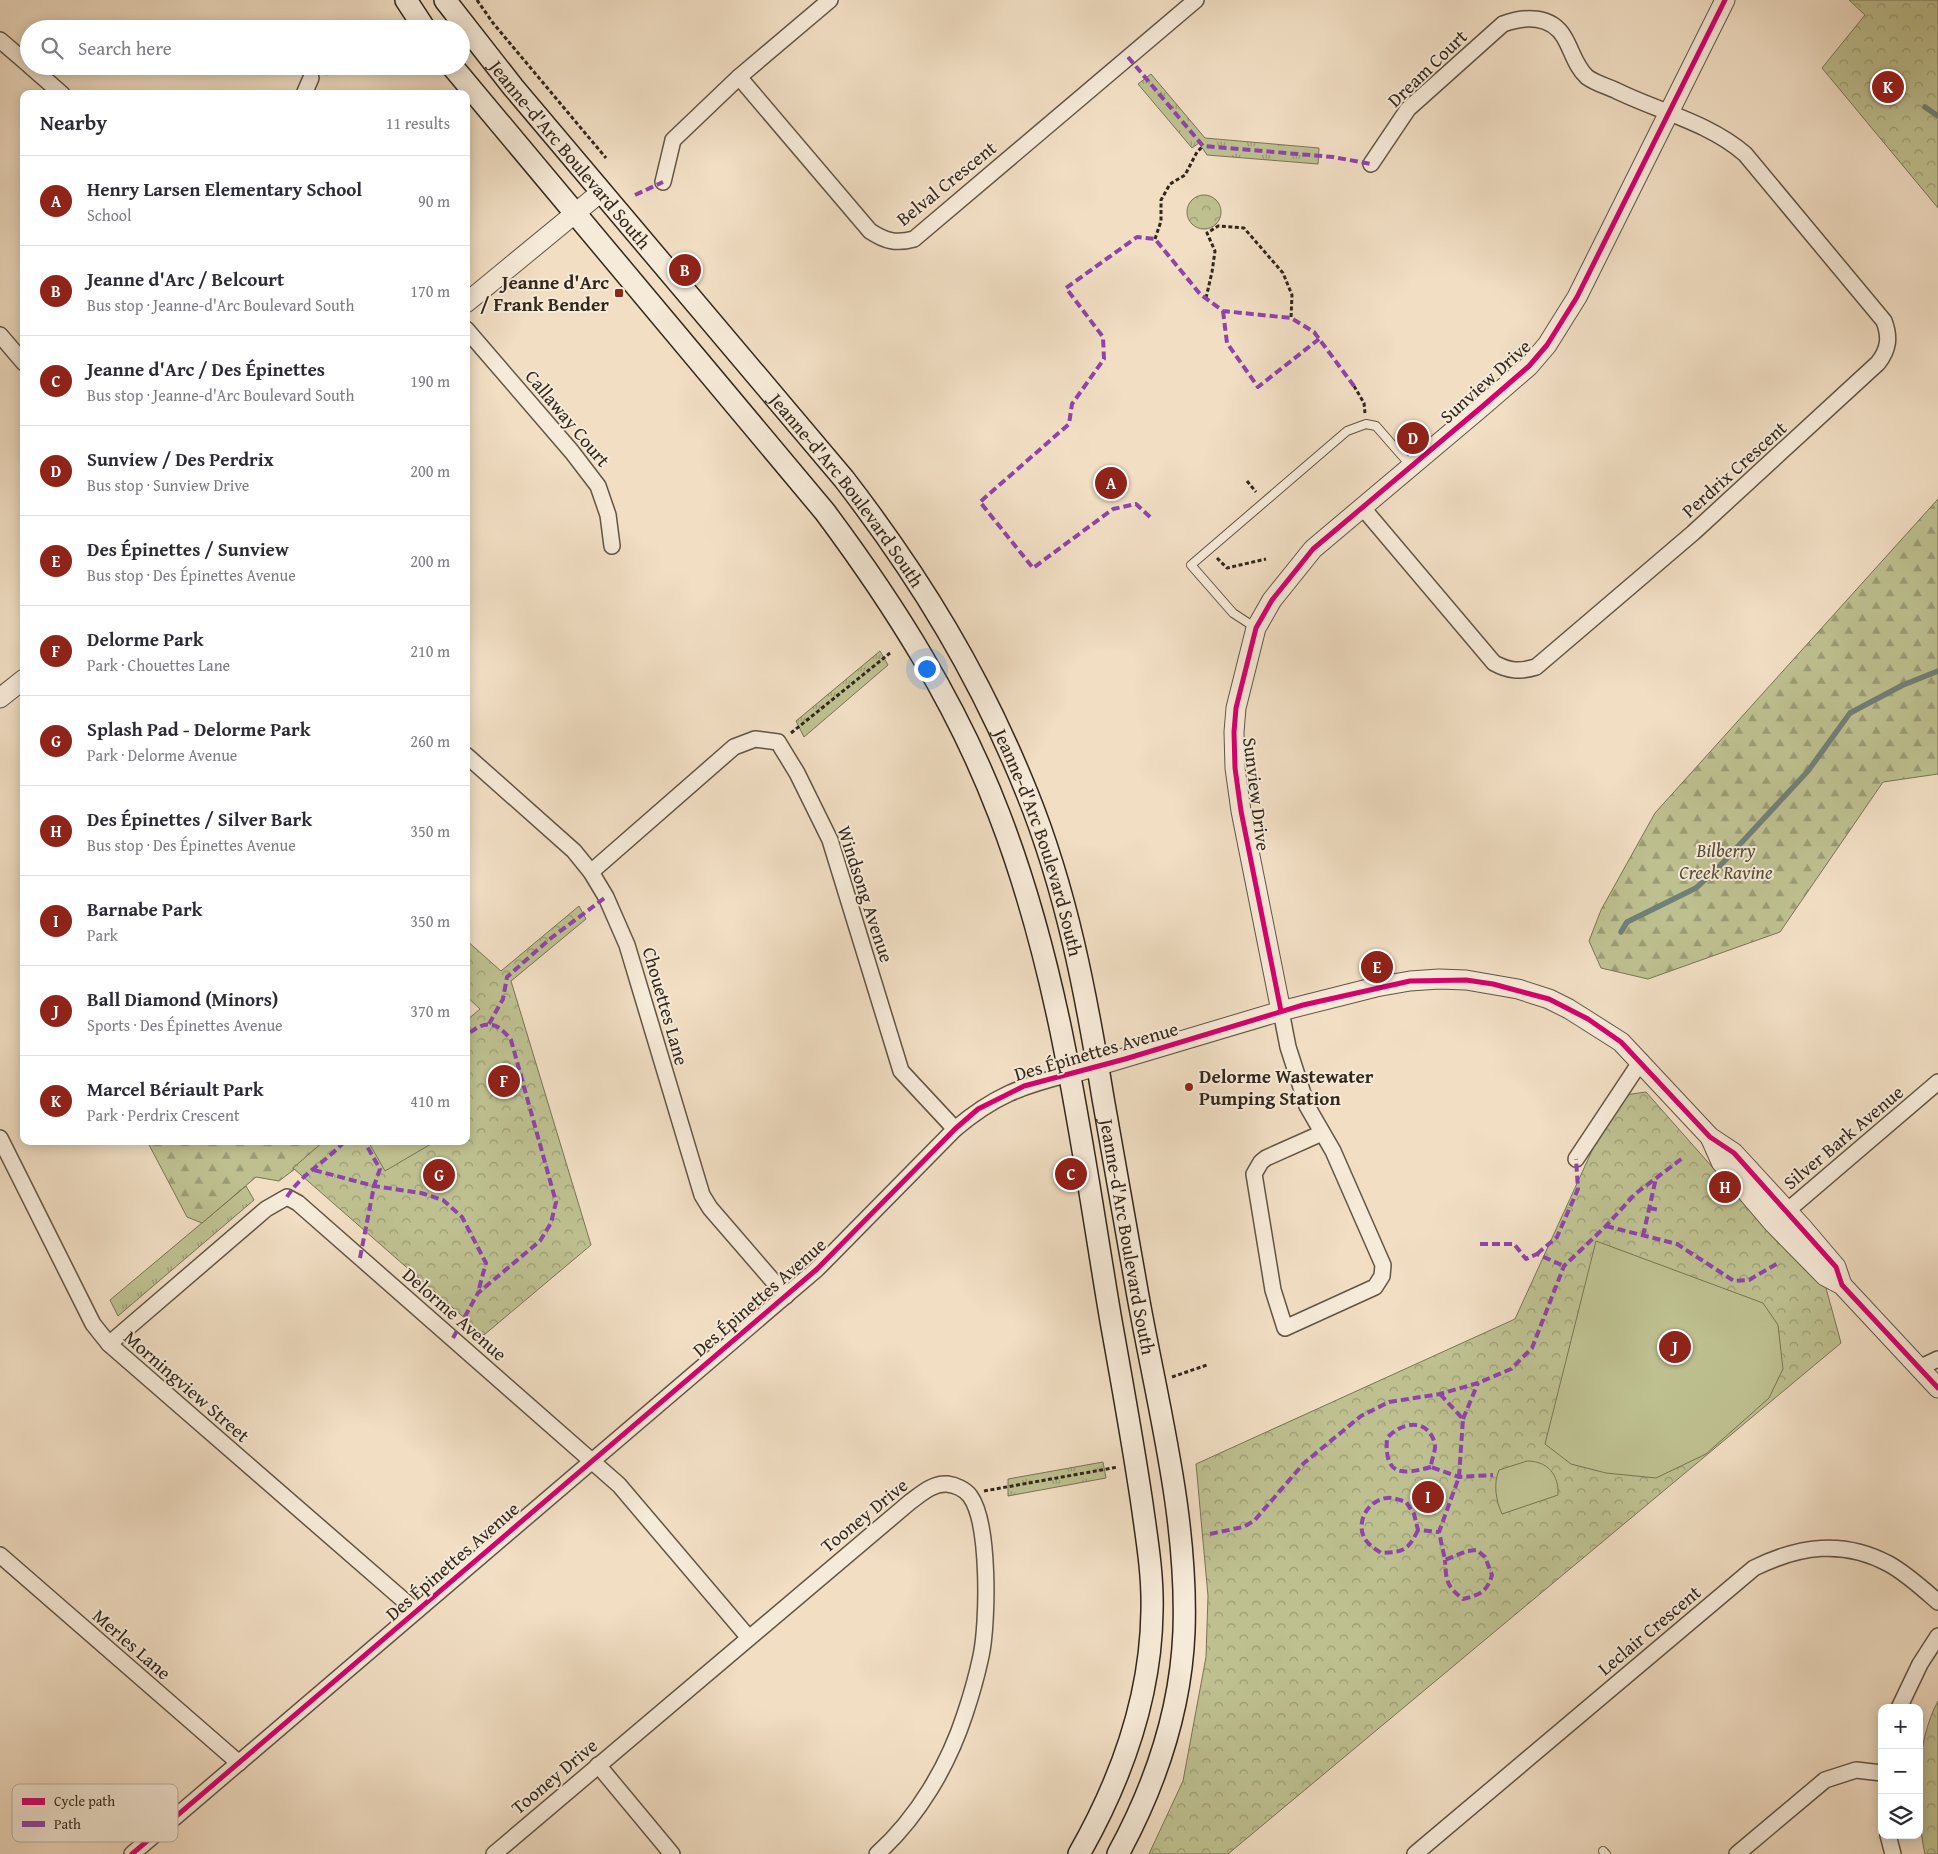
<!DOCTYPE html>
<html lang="en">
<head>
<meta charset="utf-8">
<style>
	body { margin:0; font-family:"Gentium Book Plus",serif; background:#f7f7f7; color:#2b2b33 }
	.controls { position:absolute; right:15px; bottom:15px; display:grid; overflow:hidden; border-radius:10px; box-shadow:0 2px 12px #0003 }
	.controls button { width:45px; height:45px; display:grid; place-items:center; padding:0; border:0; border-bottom:1px solid #e1e1e2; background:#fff; color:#2b2b33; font:25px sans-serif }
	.you { position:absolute; left:926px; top:668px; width:18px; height:18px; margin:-12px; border:4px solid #fff; border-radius:50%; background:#1a73e8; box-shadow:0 0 0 8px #1a73e833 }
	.badge { display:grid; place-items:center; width:32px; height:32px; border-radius:50%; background:#8f2418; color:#fff; font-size:16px; font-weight:700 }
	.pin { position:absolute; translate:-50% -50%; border:2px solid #fff; box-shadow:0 1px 5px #0006 }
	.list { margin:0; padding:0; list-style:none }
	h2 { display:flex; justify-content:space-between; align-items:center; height:65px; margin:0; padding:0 20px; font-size:21px }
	h2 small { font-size:16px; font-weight:400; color:#7c7c81 }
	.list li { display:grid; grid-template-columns:32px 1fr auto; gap:15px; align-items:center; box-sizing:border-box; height:90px; padding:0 20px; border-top:1px solid #e1e1e2 }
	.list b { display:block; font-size:19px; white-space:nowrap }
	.list p { margin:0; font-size:16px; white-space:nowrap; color:#7c7c81 }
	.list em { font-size:16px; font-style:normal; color:#7c7c81 }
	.icon { flex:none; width:28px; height:28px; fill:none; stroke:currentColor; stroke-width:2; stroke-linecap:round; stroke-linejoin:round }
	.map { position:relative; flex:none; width:1938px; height:1854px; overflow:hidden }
	.search { position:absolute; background:#fff; box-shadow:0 2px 12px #0003; left:20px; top:20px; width:450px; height:55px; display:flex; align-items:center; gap:12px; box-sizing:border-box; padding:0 18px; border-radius:28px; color:#7c7c81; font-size:19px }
	.panel { position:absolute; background:#fff; box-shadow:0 2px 12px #0003; left:20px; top:90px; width:450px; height:1055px; border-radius:10px }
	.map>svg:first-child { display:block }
	.grass { fill:url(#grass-tufts); stroke:#787456 }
	.forest { fill:url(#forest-firs); stroke:#787456 }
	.park { fill:url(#park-crowns); stroke:#787456 }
	.pitch { fill:#bec090; stroke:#787456 }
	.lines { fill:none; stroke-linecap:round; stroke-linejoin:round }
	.stream { stroke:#718077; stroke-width:5.5 }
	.service-casing { stroke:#615545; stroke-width:10 }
	.minor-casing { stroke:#615545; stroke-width:18 }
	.tertiary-casing { stroke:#615545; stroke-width:21 }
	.secondary-casing { stroke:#31271b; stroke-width:24 }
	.path { stroke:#31271b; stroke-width:3; stroke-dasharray:4 2.5; stroke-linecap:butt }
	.service { stroke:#f6ead8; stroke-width:8 }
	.minor { stroke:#f6ead8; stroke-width:15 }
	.tertiary { stroke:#f6ead8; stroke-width:19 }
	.secondary { stroke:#f6ead8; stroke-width:21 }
	.quiet { stroke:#8e44ad; stroke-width:4; stroke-dasharray:8 4; stroke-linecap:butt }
	.cycleway-casing { stroke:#f6ead8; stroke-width:8 }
	.cycleway { stroke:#d6006c; stroke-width:5 }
	.poi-dot { fill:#8f2418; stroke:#f6ead8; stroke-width:2 }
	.labels { text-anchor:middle; stroke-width:4; stroke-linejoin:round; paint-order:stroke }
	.street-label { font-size:19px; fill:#31271b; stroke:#f6ead8 }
	.poi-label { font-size:19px; font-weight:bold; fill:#31271b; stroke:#f6ead8; text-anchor:end }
	.park-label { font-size:19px; font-style:italic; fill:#544d38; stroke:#f6ead8 }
	.key { fill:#f6ead8; stroke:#bbb09f; stroke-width:1 }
	.key-label { font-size:14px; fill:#31271b }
</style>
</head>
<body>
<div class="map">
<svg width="1938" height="1854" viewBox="0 0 1938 1854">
	<defs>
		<pattern id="grass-tufts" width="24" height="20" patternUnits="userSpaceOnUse" patternTransform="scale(1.25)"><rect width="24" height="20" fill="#bec090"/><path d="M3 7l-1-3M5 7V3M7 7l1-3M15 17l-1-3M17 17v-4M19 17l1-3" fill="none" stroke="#9b9c75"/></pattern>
		<pattern id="forest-firs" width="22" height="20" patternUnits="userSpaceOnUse" patternTransform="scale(1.25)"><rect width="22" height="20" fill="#bec090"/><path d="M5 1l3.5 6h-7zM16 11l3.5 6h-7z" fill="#9b9c75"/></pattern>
		<pattern id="park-crowns" width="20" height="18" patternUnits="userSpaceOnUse" patternTransform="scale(1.25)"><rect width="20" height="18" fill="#bec090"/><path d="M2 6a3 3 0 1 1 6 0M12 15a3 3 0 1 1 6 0" fill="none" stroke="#9b9c75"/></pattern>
	</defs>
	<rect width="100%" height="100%" fill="#f1dec3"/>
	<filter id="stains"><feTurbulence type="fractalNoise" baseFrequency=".004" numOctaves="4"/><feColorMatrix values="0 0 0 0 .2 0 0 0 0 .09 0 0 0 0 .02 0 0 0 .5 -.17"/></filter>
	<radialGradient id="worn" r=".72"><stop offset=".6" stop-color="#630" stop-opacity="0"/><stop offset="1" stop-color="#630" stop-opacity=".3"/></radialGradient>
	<g class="grass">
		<path d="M 1151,74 L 1205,138 L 1319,148 L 1318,164 L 1207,155 L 1199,143 L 1192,148 L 1138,84 Z"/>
		<path d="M 880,651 L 888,665 L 804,737 L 796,721 Z"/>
		<path d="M 246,1186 L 254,1200 L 118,1316 L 110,1300 Z"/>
		<path d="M 1103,1462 L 1106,1478 L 1008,1496 L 1008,1479 Z"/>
	</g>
	<g class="forest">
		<path d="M 1938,499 L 1938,774 L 1883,782 L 1780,932 L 1648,979 L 1601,968 L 1589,941 L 1601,910 L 1655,813 Z"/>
		<path d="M 147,1141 L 332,1141 L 279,1181 L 256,1177 L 202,1223 L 187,1217 Z"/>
	</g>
	<g class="park">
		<path d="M 1849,0 L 1938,0 L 1938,208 L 1822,68 L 1865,15 Z"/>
		<circle cx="1204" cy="212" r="17"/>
		<path d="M 579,906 L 586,919 L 511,981 L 591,1245 L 484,1335 L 293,1168 L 324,1141 L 466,1141 L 466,1021 L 480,1009 L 466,996 L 466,940 L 501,971 Z"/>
		<path d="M 1646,1092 L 1774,1237 L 1826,1288 L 1841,1343 L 1228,1854 L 1149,1854 L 1183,1781 L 1206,1657 L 1208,1596 L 1196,1464 L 1515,1319 L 1617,1096 Z"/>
		<path d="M 1938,1701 L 1938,1854 L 1925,1854 C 1915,1808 1915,1743 1938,1701 Z"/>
	</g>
	<g class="pitch">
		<path d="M 368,1141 L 436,1141 L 385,1171 Z"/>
		<path d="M 1596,1241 L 1763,1303 L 1778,1325 L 1783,1369 L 1769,1398 L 1706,1454 L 1656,1478 L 1606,1473 L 1571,1464 L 1545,1444 Z"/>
		<path d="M 1527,1461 C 1548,1461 1559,1475 1558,1495 L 1502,1514 C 1496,1501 1493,1484 1499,1470 Z"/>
	</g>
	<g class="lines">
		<g class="stream">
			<path d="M 1925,107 L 1938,116"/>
			<path d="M 1621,932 L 1627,922 L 1696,888 L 1717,869 L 1808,771 L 1850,713 L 1903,685 L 1938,671"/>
		</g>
		<defs>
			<g id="service">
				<path d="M 1256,628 L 1233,613 L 1191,565 L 1347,431 L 1366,424 L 1376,426 L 1411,466"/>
				<path d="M 1603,1851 L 1606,1854"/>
			</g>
			<g id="minor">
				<path d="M 0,40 L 29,65"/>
				<path d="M 30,66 L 62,94"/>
				<path d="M 739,77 L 870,231 C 885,241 896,244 914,239 L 1196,0"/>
				<path d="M 304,94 L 311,78"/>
				<path d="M 663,182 L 673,140 L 739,77 L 830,0"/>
				<path d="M 466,329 L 572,452 L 598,486 L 608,515 L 612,546"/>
				<path d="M 0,335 L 24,363"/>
				<path d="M 1362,507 L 1494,663 C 1509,671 1519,672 1536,667 L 1693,533 L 1878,363 C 1889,349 1890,337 1884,321 L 1745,154 C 1708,122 1657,111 1615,90 C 1606,86 1595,83 1587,77 C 1575,66 1572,50 1564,37 C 1551,15 1525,16 1503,24 L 1408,109 L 1371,164"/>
				<path d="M 466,755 L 574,851 L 591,872 L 606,897 L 627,945 L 702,1195 L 710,1208 L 786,1296"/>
				<path d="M 591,872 L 734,747 L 755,739 L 778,742 L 797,773 L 830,840 L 901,1071 L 955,1129"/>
				<path d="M 1281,1011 L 1288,1047 L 1307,1106 L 1333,1151 L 1383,1265 L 1382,1276 L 1375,1287 L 1285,1328 L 1273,1290 L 1254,1174 L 1261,1162 L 1266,1158 L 1322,1133"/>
				<path d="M 0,1138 L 93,1324 L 109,1344 L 416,1611"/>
				<path d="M 1576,1159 L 1641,1061"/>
				<path d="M 1780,1217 L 1938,1082"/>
				<path d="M 109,1344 L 266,1209 L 287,1197 L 298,1203 L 619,1485 L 749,1638"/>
				<path d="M 1919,1368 L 1938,1359"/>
				<path d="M 0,1555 L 239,1763"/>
				<path d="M 1899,1708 L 1920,1664 L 1938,1636"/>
				<path d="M 598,1765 L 672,1854"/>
				<path d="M 1888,1835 L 1893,1854"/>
				<path d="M 132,1854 L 817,1269 L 955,1129 C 994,1096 1021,1086 1070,1074"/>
				<path d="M 494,1854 L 910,1502 C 921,1494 933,1483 947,1484 C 955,1485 965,1489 970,1496 C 990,1523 988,1623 981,1656 C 977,1675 971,1696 965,1714 C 948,1766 918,1817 877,1854"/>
				<path d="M 1415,1854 L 1754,1568 C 1799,1546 1843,1539 1889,1564 C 1907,1574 1923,1589 1938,1602"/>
				<path d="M 1737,1854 L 1825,1780 L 1856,1770 L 1882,1773"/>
			</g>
			<g id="tertiary">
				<path d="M 466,303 L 601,192"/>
				<path d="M 0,698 L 24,679"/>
				<path d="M 1281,1011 L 1241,811 L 1235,768 L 1234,732 L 1236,708 L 1256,628 L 1272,600 L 1313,549 L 1484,405 L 1529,366 L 1547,345 L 1577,297 L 1725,0"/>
				<path d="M 1070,1074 L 1281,1011 L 1376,987 L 1410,981 L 1439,979 L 1466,980 L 1518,989 L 1549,999 L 1569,1009 L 1621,1042 L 1710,1137 L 1734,1153 L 1802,1227 L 1836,1267 L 1842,1285"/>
				<path d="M 1710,1137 L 1721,1162 L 1773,1223 L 1825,1276 L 1842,1285 L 1938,1388"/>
			</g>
			<g id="secondary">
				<path d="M 406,0 L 425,29"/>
				<path id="s1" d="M 445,0 L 513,87 L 844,479 C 921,579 980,676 1027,793 C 1067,892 1086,994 1103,1098 C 1114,1160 1125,1222 1136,1285 C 1156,1400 1188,1514 1184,1631 C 1181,1709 1155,1786 1118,1854"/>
				<path d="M 452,66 L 825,512 C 895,606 957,704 999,814 C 1062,977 1082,1150 1111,1321 C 1122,1382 1133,1443 1142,1504 C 1147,1540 1153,1575 1152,1611 C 1151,1697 1121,1780 1079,1854"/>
			</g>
		</defs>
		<use href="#service" class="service-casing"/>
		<use href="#minor" class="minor-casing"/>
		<use href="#tertiary" class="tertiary-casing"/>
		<use href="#secondary" class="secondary-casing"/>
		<g class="path">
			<path d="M 477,0 L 493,23 L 606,158"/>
			<path d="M 391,29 L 398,23"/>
			<path d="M 326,74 L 346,66"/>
			<path d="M 1155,239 L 1161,221 L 1161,200 L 1170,184 L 1185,175 L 1197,152 L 1203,146"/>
			<path d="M 1206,298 L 1212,272 L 1215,251 L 1207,233 L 1218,226 L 1244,228 L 1283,273 L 1292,295 L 1291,318"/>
			<path d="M 1354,386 L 1364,403 L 1365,413"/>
			<path d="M 1247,481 L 1256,492"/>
			<path d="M 1217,558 L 1227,568 L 1266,559"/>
			<path d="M 791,733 L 890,653"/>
			<path d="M 1172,1377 L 1207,1365"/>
			<path d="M 984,1491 L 1118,1467"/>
		</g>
		<use href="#service" class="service"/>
		<use href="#minor" class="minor"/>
		<use href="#tertiary" class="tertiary"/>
		<use href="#secondary" class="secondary"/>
		<g class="quiet">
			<path d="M 1128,57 L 1203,146 L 1333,157 L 1371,164"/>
			<path d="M 635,195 L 663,182"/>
			<path d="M 1223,311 L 1227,343 L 1258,387 L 1319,339"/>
			<path d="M 1150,517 L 1136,504 L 1113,509 L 1033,568 L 980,502 L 1069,424 L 1072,404 L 1104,359 L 1103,337 L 1066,288 L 1137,237 L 1155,239 L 1200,294 L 1223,311 L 1291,318 L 1314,332 L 1354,386"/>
			<path d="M 489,1024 L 503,999 L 507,977 L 551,938 L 606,897"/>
			<path d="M 314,1170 L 374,1186 L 421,1193 L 443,1200 L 462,1217 L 486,1263 L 478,1292"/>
			<path d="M 287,1197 C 301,1174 327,1161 345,1141"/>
			<path d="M 1649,1208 L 1660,1210"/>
			<path d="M 1606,1226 L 1677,1244 L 1734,1281 L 1749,1280 L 1780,1262"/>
			<path d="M 1643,1236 L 1656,1178"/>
			<path d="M 1480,1244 L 1514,1244 L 1526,1259 L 1537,1254 L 1564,1266"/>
			<path d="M 1537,1254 L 1557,1237 L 1578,1189 L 1576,1159"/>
			<path d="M 360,1258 L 374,1186 L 380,1169 L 364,1141"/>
			<path d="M 453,1338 L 478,1293 L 540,1241 L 551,1223 L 556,1202 L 511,1040 C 496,1020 484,1020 466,1036"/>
			<path d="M 1440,1394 L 1463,1419 L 1459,1477 L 1439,1532 L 1445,1560 L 1467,1551 L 1477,1550 L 1485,1557 L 1492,1575 C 1487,1592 1480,1595 1463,1599 C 1446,1586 1446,1580 1445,1560"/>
			<path d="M 1463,1419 L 1478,1383"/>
			<path d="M 1431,1467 C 1402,1475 1384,1476 1387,1438 C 1401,1422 1428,1417 1435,1444 C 1436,1451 1431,1460 1431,1467 L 1459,1477 L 1493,1475"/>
			<path d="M 1418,1530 C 1408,1551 1403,1552 1381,1553 C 1377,1550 1372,1547 1368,1543 C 1353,1527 1366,1500 1387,1498 C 1393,1497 1400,1500 1406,1502 L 1414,1514 L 1418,1530 L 1439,1532"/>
			<path d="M 1210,1534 L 1243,1527 L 1254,1521 L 1304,1463 L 1361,1416 L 1389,1402 L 1440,1394 L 1478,1383 L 1511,1369 L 1532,1348 L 1564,1266 L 1606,1226 L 1635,1194 L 1684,1157"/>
		</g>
		<defs>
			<g id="cycleway">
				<path d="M 1281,1011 L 1241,811 L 1235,768 L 1234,732 L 1236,708 L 1256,628 L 1272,600 L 1313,549 L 1484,405 L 1529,366 L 1547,345 L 1577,297 L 1725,0"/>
				<path d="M 132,1854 L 817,1269 L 955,1129 L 978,1109 L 1024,1086 L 1125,1059 L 1303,1005 L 1410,981 L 1466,980 L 1493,984 L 1549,999 L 1588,1019 L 1621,1042 L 1710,1137 L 1734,1153 L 1836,1267 L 1842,1285 L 1938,1388"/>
			</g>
		</defs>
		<use href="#cycleway" class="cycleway-casing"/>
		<use href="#cycleway" class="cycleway"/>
	</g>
	<g class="poi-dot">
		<rect x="614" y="288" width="10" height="10" rx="2.5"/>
		<circle cx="1189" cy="1087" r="5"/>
	</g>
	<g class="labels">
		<g class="street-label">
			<text transform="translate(1427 68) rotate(-44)" y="7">Dream Court</text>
			<text dy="7" stroke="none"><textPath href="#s1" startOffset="199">Jeanne-d'Arc Boulevard South</textPath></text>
			<text transform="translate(946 183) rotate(-39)" y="7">Belval Crescent</text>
			<text transform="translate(1485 381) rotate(-42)" y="7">Sunview Drive</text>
			<text transform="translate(568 418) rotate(50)" y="7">Callaway Court</text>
			<text transform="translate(1734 469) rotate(-42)" y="7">Perdrix Crescent</text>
			<text dy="7" stroke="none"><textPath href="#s1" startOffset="634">Jeanne-d'Arc Boulevard South</textPath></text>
			<text transform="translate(1257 794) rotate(83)" y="7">Sunview Drive</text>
			<text dy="7" stroke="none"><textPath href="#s1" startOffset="1039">Jeanne-d'Arc Boulevard South</textPath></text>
			<text transform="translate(866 894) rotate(72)" y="7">Windsong Avenue</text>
			<text transform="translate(666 1006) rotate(74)" y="7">Chouettes Lane</text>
			<text transform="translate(1096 1051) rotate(-16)" y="7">Des Épinettes Avenue</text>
			<text transform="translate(1843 1137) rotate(-40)" y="7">Silver Bark Avenue</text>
			<text dy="7" stroke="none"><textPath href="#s1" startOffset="1444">Jeanne-d'Arc Boulevard South</textPath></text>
			<text transform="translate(759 1297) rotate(-41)" y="7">Des Épinettes Avenue</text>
			<text transform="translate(455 1314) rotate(41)" y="7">Delorme Avenue</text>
			<text transform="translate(187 1386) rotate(41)" y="7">Morningview Street</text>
			<text transform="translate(864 1515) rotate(-39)" y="7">Tooney Drive</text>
			<text transform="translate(452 1561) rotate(-41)" y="7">Des Épinettes Avenue</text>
			<text transform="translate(1649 1630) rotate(-40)" y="7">Leclair Crescent</text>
			<text transform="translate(132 1644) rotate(41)" y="7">Merles Lane</text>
			<text transform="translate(554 1776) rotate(-40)" y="7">Tooney Drive</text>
		</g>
		<g class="poi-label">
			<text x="609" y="289">Jeanne d'Arc<tspan x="609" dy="22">/ Frank Bender</tspan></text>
			<text x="1199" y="1083" text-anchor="start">Delorme Wastewater<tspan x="1199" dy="22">Pumping Station</tspan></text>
		</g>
		<g class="park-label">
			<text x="1726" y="857">Bilberry<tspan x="1726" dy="22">Creek Ravine</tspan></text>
		</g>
	</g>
	<rect x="12" y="1784" width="166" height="58" rx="8" class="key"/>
	<rect x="22" y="1798" width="23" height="7" fill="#d6006c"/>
	<rect x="22" y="1821" width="23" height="6" fill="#8e44ad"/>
	<g class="key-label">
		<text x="54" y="1806">Cycle path</text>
		<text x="54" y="1829">Path</text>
	</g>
	<rect width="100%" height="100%" filter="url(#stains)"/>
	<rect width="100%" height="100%" fill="url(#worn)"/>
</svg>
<div class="controls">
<button>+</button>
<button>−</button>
<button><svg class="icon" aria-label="layers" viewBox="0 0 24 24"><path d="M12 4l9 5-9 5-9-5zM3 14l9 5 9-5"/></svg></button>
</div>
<div class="you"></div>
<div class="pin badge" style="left:1111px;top:483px">A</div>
<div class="pin badge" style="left:685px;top:270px">B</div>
<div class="pin badge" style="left:1071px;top:1174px">C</div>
<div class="pin badge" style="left:1413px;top:438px">D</div>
<div class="pin badge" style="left:1377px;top:967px">E</div>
<div class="pin badge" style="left:504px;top:1081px">F</div>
<div class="pin badge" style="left:439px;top:1175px">G</div>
<div class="pin badge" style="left:1725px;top:1187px">H</div>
<div class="pin badge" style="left:1428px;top:1497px">I</div>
<div class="pin badge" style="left:1675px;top:1347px">J</div>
<div class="pin badge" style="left:1888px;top:87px">K</div>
<div class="search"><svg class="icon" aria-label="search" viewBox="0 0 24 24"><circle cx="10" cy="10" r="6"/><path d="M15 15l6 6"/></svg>Search here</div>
<section class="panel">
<h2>Nearby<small>11 results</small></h2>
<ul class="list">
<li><span class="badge">A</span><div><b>Henry Larsen Elementary School</b><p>School</p></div><em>90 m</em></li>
<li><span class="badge">B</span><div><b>Jeanne d'Arc / Belcourt</b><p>Bus stop · Jeanne-d'Arc Boulevard South</p></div><em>170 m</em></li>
<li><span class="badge">C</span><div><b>Jeanne d'Arc / Des Épinettes</b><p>Bus stop · Jeanne-d'Arc Boulevard South</p></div><em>190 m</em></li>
<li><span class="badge">D</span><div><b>Sunview / Des Perdrix</b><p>Bus stop · Sunview Drive</p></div><em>200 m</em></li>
<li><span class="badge">E</span><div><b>Des Épinettes / Sunview</b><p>Bus stop · Des Épinettes Avenue</p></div><em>200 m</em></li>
<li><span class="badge">F</span><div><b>Delorme Park</b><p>Park · Chouettes Lane</p></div><em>210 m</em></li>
<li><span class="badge">G</span><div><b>Splash Pad - Delorme Park</b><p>Park · Delorme Avenue</p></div><em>260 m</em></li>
<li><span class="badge">H</span><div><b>Des Épinettes / Silver Bark</b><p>Bus stop · Des Épinettes Avenue</p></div><em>350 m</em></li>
<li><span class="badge">I</span><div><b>Barnabe Park</b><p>Park</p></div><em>350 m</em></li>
<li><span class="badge">J</span><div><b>Ball Diamond (Minors)</b><p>Sports · Des Épinettes Avenue</p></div><em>370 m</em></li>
<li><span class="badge">K</span><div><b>Marcel Bériault Park</b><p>Park · Perdrix Crescent</p></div><em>410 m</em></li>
</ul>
</section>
</div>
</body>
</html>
